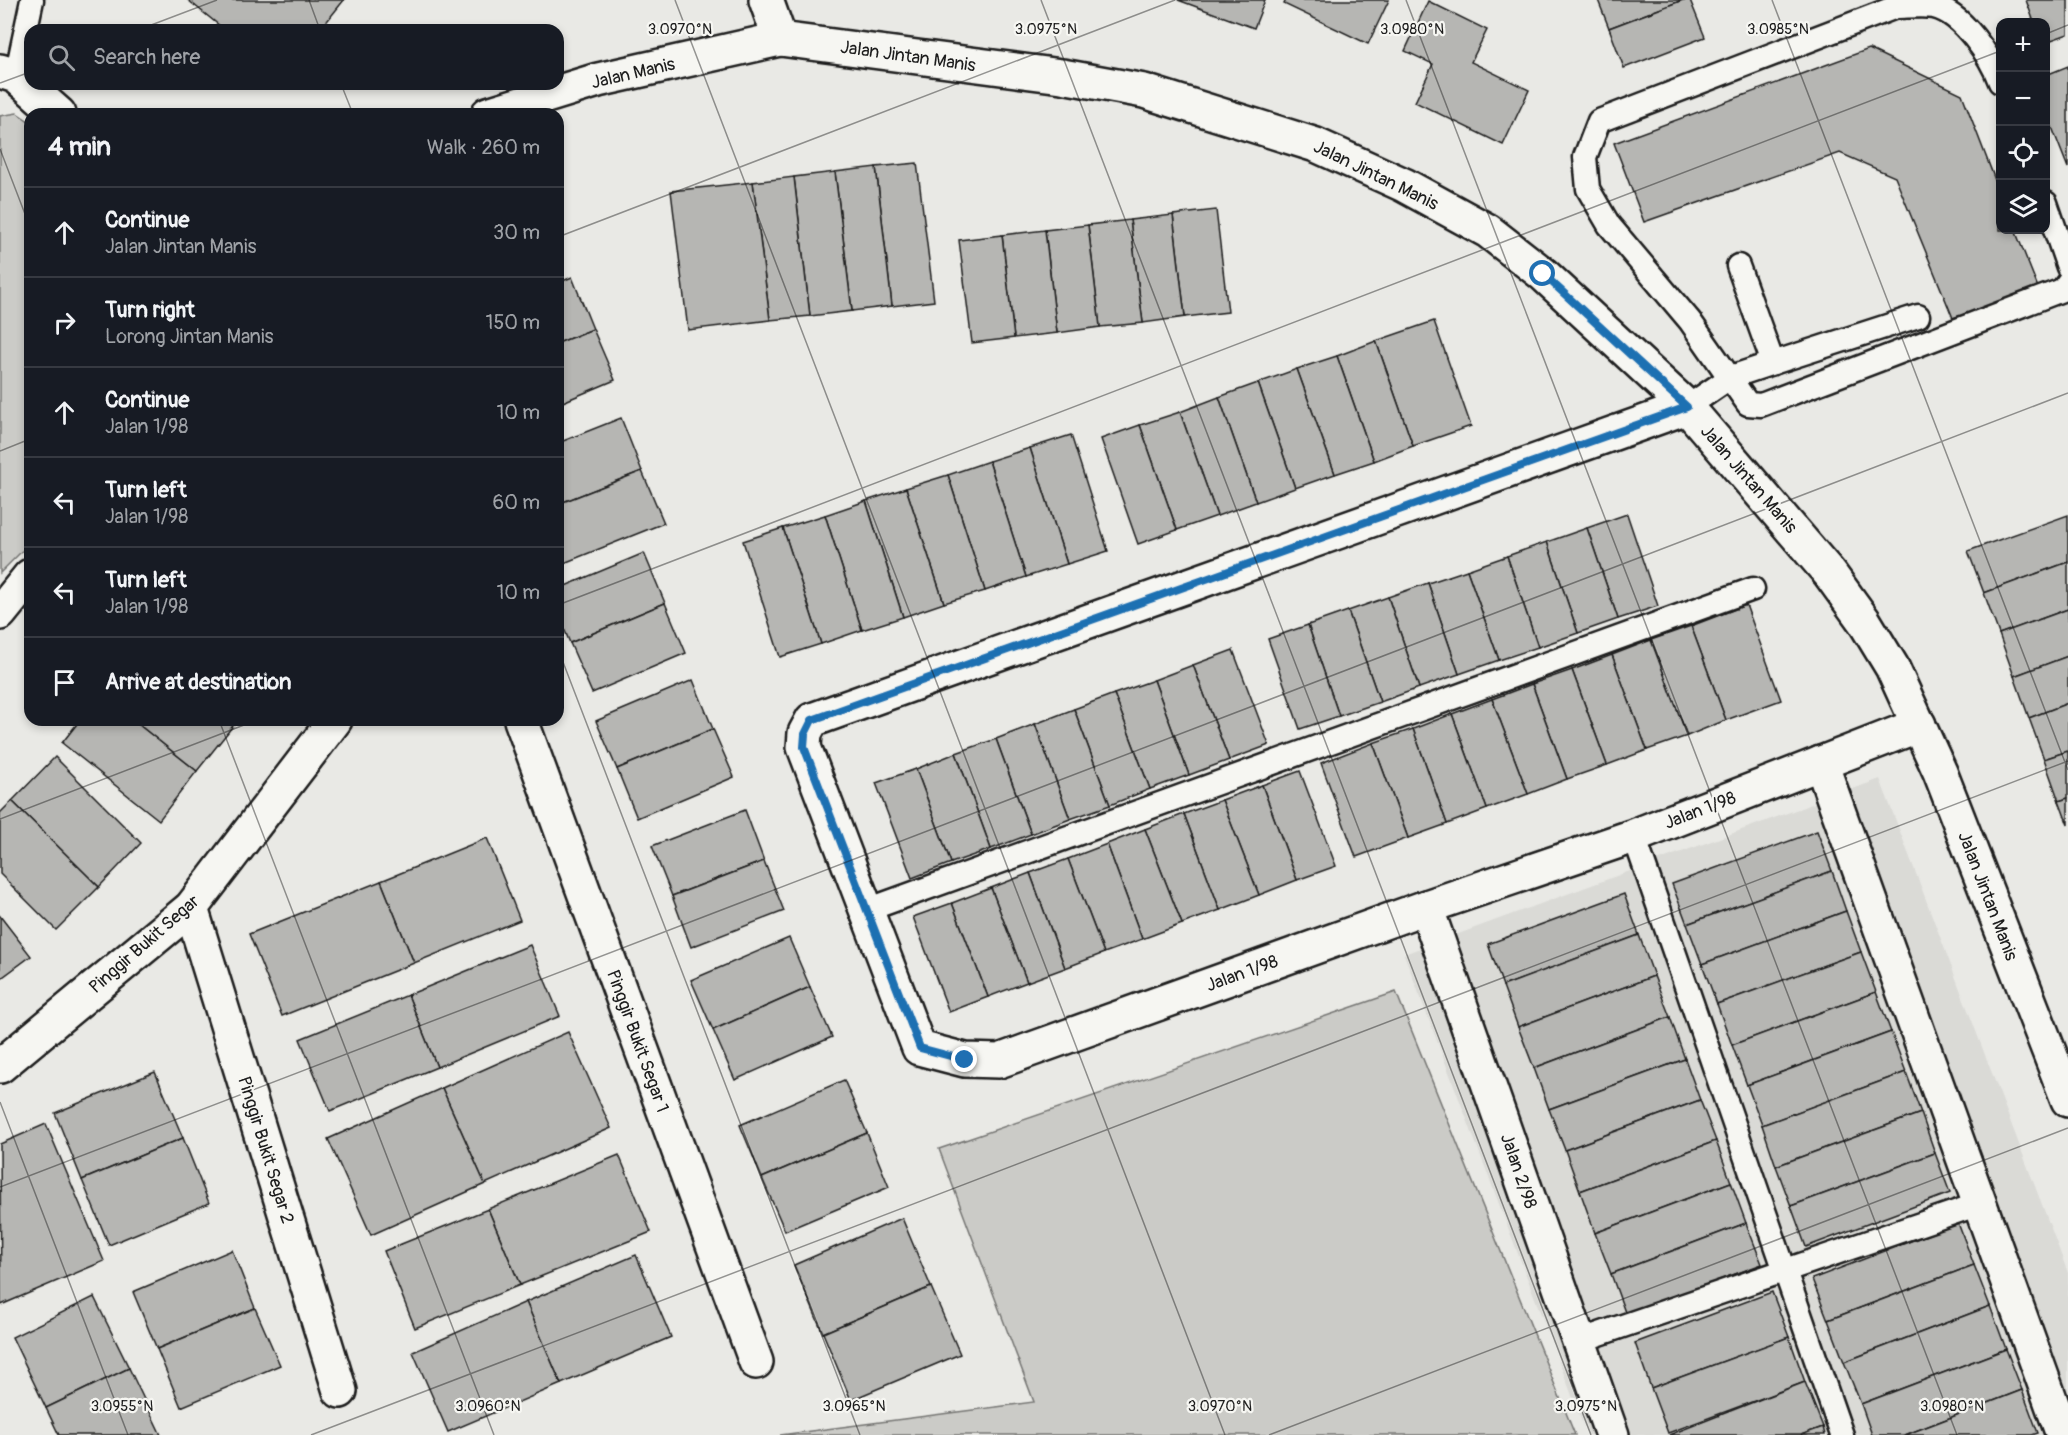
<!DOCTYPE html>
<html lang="en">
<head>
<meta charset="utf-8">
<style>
	body { margin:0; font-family:Pangolin,sans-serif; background:#20242c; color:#f1f3f6 }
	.controls { position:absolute; right:18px; top:18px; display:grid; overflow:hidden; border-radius:12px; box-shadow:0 3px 9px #0003 }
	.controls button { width:54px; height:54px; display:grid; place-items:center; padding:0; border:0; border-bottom:2px solid #363941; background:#171b24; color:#f1f3f6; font:30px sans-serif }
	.stop { position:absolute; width:18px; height:18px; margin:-14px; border:4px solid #1f6fb2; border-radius:50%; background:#fff }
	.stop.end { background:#1f6fb2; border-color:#fff; box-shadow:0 2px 6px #0008 }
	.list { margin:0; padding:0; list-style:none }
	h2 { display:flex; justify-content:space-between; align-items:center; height:78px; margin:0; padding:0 24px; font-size:26px }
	h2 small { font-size:20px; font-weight:400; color:#9ea1a6 }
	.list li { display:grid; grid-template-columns:39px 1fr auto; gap:18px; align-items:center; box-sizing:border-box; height:90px; padding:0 24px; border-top:2px solid #363941 }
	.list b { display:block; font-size:22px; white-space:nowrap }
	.list p { margin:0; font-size:20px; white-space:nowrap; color:#9ea1a6 }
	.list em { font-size:20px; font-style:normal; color:#9ea1a6 }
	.icon { flex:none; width:33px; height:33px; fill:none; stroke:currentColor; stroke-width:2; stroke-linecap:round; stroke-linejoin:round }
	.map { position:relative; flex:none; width:2068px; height:1435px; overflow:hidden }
	.search { position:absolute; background:#171b24; box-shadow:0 3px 9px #0003; left:24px; top:24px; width:540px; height:66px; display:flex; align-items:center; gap:15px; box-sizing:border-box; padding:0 21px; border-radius:18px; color:#9ea1a6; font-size:22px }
	.panel { position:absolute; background:#171b24; box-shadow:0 3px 9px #0003; left:24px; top:108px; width:540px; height:618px; border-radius:18px }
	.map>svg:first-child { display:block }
	.built { fill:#dadad6 }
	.green { fill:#cbcbc7; stroke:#747472; stroke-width:1.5 }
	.building { fill:#b6b6b3; stroke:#1c1c1c; stroke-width:1.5 }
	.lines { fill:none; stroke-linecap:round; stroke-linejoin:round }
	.service-casing { stroke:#1c1c1c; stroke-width:27 }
	.minor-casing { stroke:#1c1c1c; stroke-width:38 }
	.tertiary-casing { stroke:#1c1c1c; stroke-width:38 }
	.service { stroke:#f6f6f2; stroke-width:22 }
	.minor { stroke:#f6f6f2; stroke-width:33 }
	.tertiary { stroke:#f6f6f2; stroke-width:33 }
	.route { stroke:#1f6fb2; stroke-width:8 }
	.ticks { fill:none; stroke:#1c1c1c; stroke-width:1.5; stroke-opacity:0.45 }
	.labels { text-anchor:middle; stroke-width:4.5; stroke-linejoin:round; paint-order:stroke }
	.street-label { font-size:18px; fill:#1c1c1c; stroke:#f6f6f2 }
	.ticks-label { font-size:15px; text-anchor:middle; fill:#1c1c1c; stroke:#f6f6f2; stroke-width:4.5; stroke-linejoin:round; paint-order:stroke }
</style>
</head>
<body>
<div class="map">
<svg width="2068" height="1435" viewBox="0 0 2068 1435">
	<rect width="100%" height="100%" fill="#e9e9e5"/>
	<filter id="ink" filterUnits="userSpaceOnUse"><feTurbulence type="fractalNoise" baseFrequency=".0167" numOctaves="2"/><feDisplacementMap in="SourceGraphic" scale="12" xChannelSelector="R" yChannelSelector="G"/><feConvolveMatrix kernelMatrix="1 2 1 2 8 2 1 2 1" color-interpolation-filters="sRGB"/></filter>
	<g filter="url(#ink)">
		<path class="built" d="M 1880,779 L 2068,1273 L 2068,1435 L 1587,1435 L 1404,954 Z"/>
		<g class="green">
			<path d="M 17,113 L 30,122 L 30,543 L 0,573 L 0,116 Z"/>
			<path d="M 1396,992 L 1575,1435 L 780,1435 L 1034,1402 L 939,1149 Z"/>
		</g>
		<g class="building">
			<path d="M 188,0 L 344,0 L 320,30 L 225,30 Z"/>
			<path d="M 1178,0 L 1265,0 L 1254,28 Z"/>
			<path d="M 1286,0 L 1389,0 L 1368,44 L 1284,4 Z"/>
			<path d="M 1598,0 L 1683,0 L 1609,28 Z"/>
			<path d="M 1683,0 L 1690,0 L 1705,37 L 1624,68 L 1609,28 Z"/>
			<path d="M 2026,0 L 2068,0 L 2068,34 L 2046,42 L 2046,22 L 2034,22 Z"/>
			<path d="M 1428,1 L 1487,30 L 1471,62 L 1529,90 L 1503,145 L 1415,102 L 1433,64 L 1405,51 Z"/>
			<path d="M 1869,49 L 1962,94 L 2000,193 L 2000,230 L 2015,230 L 2039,290 L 1953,318 L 1895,177 L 1840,153 L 1644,222 L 1614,143 Z"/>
			<path d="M 2068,66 L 2068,168 L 2046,112 L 2046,75 Z"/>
			<path d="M 917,163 L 934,301 L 892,306 L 876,167 Z"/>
			<path d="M 876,167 L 892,306 L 852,311 L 835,172 Z"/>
			<path d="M 835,172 L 852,311 L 810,316 L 794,177 Z"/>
			<path d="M 794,177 L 810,316 L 770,320 L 753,182 Z"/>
			<path d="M 753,182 L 770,320 L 688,330 L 671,191 Z"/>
			<path d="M 1216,210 L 1228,312 L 1185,317 L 1173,215 Z"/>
			<path d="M 1173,215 L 1185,317 L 1143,323 L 1130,220 Z"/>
			<path d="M 1130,220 L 1143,323 L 1100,327 L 1088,225 Z"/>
			<path d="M 1088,225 L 1100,327 L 1057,333 L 1045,230 Z"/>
			<path d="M 1045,230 L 1057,333 L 1014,338 L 1002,235 Z"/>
			<path d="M 1002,235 L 1014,338 L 972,343 L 959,240 Z"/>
			<path d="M 572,277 L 593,329 L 558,343 L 558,283 Z"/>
			<path d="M 1434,321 L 1471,426 L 1413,446 L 1376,341 Z"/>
			<path d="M 593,329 L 615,380 L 558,404 L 558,343 Z"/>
			<path d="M 1376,341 L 1413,446 L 1374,461 L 1337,356 Z"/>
			<path d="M 1337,356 L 1374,461 L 1335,474 L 1297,369 Z"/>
			<path d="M 1297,369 L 1335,474 L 1295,488 L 1258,383 Z"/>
			<path d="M 1258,383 L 1295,488 L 1256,502 L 1219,397 Z"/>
			<path d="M 1219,397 L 1256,502 L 1217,516 L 1180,412 Z"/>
			<path d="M 1180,412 L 1217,516 L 1177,530 L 1140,425 Z"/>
			<path d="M 621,418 L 642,471 L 558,504 L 558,443 Z"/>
			<path d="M 1140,425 L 1177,530 L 1138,544 L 1101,439 Z"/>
			<path d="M 1071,435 L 1108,551 L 1067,564 L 1030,448 Z"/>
			<path d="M 1030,448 L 1067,564 L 1026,577 L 989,461 Z"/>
			<path d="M 989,461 L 1026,577 L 985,591 L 948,475 Z"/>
			<path d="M 642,471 L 664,523 L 564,563 L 558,547 L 558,504 Z"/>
			<path d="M 948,475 L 985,591 L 944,603 L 906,488 Z"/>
			<path d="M 906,488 L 944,603 L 903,617 L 866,501 Z"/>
			<path d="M 866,501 L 903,617 L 862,630 L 825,515 Z"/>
			<path d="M 1627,514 L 1658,606 L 1618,619 L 1587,528 Z"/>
			<path d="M 825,515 L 862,630 L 821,644 L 783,528 Z"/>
			<path d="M 2068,515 L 2068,562 L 1984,593 L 1968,551 Z"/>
			<path d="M 783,528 L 821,644 L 780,657 L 743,541 Z"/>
			<path d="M 1587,528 L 1618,619 L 1578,633 L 1547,542 Z"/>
			<path d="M 1547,542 L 1578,633 L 1538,647 L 1507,556 Z"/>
			<path d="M 644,553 L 665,603 L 570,643 L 558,614 L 558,589 Z"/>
			<path d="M 1507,556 L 1538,647 L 1499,660 L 1467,570 Z"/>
			<path d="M 2068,562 L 2068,609 L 1999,634 L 1984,593 Z"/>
			<path d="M 1467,570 L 1499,660 L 1459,674 L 1428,583 Z"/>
			<path d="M 1428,583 L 1459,674 L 1419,688 L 1388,597 Z"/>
			<path d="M 1388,597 L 1419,688 L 1380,702 L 1348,611 Z"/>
			<path d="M 665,603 L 686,653 L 592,693 L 570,643 Z"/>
			<path d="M 1746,605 L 1781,700 L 1726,720 L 1691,626 Z"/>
			<path d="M 2068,609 L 2068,656 L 2014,676 L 1999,634 Z"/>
			<path d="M 1348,611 L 1380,702 L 1339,716 L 1308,625 Z"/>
			<path d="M 1308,625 L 1339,716 L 1300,729 L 1268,639 Z"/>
			<path d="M 1691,626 L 1726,720 L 1687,736 L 1651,640 Z"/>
			<path d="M 1651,640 L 1687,736 L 1647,750 L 1612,655 Z"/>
			<path d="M 1233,650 L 1269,745 L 1229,760 L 1193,665 Z"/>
			<path d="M 1612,655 L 1647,750 L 1607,765 L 1572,670 Z"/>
			<path d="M 2068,656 L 2068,703 L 2029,718 L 2014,676 Z"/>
			<path d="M 1193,665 L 1229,760 L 1189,775 L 1154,680 Z"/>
			<path d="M 1572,670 L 1607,765 L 1567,779 L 1532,684 Z"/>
			<path d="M 693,680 L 713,729 L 617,769 L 596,721 Z"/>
			<path d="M 1154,680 L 1189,775 L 1150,789 L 1114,694 Z"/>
			<path d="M 1532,684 L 1567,779 L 1528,794 L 1492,699 Z"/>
			<path d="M 1114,694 L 1150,789 L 1110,805 L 1074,709 Z"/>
			<path d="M 1492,699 L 1528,794 L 1487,809 L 1452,714 Z"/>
			<path d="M 2068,703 L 2068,751 L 2044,759 L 2029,718 Z"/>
			<path d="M 1074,709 L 1110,805 L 1070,819 L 1035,724 Z"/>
			<path d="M 1452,714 L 1487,809 L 1447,824 L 1413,729 Z"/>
			<path d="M 80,720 L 133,720 L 197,771 L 159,820 L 62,743 Z"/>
			<path d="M 133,720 L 232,720 L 236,722 L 197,771 Z"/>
			<path d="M 1035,724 L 1070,819 L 1031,834 L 996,739 Z"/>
			<path d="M 713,729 L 734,777 L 637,818 L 617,769 Z"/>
			<path d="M 1413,729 L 1447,824 L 1408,838 L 1373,743 Z"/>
			<path d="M 996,739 L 1031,834 L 991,849 L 956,753 Z"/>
			<path d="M 1373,743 L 1408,838 L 1356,857 L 1321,763 Z"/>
			<path d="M 2068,751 L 2068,798 L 2059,801 L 2044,759 Z"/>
			<path d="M 956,753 L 991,849 L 951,863 L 916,769 Z"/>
			<path d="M 55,757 L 141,843 L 99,887 L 12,801 Z"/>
			<path d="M 916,769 L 951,863 L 912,878 L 876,783 Z"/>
			<path d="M 1300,771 L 1336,866 L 1297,880 L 1262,785 Z"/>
			<path d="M 1262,785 L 1297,880 L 1259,895 L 1222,800 Z"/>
			<path d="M 2068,798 L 2068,825 L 2059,801 Z"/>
			<path d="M 1222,800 L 1259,895 L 1220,910 L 1184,814 Z"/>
			<path d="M 12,801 L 99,887 L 56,930 L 0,874 L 0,813 Z"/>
			<path d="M 745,810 L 764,861 L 672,896 L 652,846 Z"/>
			<path d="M 1184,814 L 1220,910 L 1182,924 L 1145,829 Z"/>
			<path d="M 1145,829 L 1182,924 L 1142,939 L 1107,844 Z"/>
			<path d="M 1817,831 L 1832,871 L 1687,924 L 1672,884 Z"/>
			<path d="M 487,838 L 520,920 L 414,963 L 381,881 Z"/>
			<path d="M 1107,844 L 1142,939 L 1104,953 L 1068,859 Z"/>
			<path d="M 1068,859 L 1104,953 L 1065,968 L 1030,873 Z"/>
			<path d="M 764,861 L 784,911 L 691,947 L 672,896 Z"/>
			<path d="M 1832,871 L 1846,911 L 1702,964 L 1687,924 Z"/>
			<path d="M 1030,873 L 1065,968 L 1027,982 L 991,888 Z"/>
			<path d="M 381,881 L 414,963 L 282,1016 L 249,934 Z"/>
			<path d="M 991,888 L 1027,982 L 988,997 L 952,903 Z"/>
			<path d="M 1624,894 L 1639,935 L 1503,986 L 1488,944 Z"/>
			<path d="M 952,903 L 988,997 L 949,1012 L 913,917 Z"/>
			<path d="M 1846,911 L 1861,952 L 1717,1004 L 1702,964 Z"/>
			<path d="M 0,916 L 31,956 L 0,979 Z"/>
			<path d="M 1639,935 L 1654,976 L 1518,1027 L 1503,986 Z"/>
			<path d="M 789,938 L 810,987 L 713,1030 L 691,980 Z"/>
			<path d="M 530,945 L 560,1016 L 437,1067 L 408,995 Z"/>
			<path d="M 1861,952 L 1876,992 L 1732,1045 L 1717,1004 Z"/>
			<path d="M 1654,976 L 1670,1017 L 1534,1068 L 1518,1027 Z"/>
			<path d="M 810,987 L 832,1037 L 735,1080 L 713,1030 Z"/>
			<path d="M 1876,992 L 1891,1032 L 1747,1085 L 1732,1045 Z"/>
			<path d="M 408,995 L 437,1067 L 330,1111 L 300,1039 Z"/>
			<path d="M 1670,1017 L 1685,1059 L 1549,1109 L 1534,1068 Z"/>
			<path d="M 568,1032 L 611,1128 L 485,1184 L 442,1088 Z"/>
			<path d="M 1891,1032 L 1906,1072 L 1762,1125 L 1747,1085 Z"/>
			<path d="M 1685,1059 L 1700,1100 L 1565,1150 L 1549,1109 Z"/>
			<path d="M 155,1072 L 183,1138 L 82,1180 L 55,1113 Z"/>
			<path d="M 1906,1072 L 1921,1113 L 1776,1166 L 1762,1125 Z"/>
			<path d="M 844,1080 L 867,1133 L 762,1178 L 740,1125 Z"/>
			<path d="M 442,1088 L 485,1184 L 371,1235 L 328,1139 Z"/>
			<path d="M 1700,1100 L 1716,1141 L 1580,1191 L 1565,1150 Z"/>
			<path d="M 1921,1113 L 1935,1153 L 1791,1206 L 1776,1166 Z"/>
			<path d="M 46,1124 L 104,1261 L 1,1305 L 0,1144 Z"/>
			<path d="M 867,1133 L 889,1187 L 785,1231 L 762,1178 Z"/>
			<path d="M 183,1138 L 209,1203 L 109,1245 L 82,1180 Z"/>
			<path d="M 1716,1141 L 1731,1182 L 1595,1233 L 1580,1191 Z"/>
			<path d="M 1935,1153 L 1950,1193 L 1806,1247 L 1791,1206 Z"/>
			<path d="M 619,1155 L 651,1232 L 520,1285 L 488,1209 Z"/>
			<path d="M 1731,1182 L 1746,1223 L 1611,1274 L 1595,1233 Z"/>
			<path d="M 488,1209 L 520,1285 L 415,1328 L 384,1251 Z"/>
			<path d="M 902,1218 L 931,1287 L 823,1333 L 794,1265 Z"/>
			<path d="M 1746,1223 L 1762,1264 L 1626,1315 L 1611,1274 Z"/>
			<path d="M 1958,1223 L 1974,1265 L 1828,1320 L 1812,1279 Z"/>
			<path d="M 232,1250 L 255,1308 L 157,1349 L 133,1292 Z"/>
			<path d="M 636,1255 L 671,1337 L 561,1384 L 526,1302 Z"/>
			<path d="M 1974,1265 L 1990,1306 L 1844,1362 L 1828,1320 Z"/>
			<path d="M 931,1287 L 960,1354 L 851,1400 L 823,1333 Z"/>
			<path d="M 1772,1292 L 1789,1337 L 1651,1388 L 1635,1343 Z"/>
			<path d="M 94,1297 L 129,1368 L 46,1408 L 12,1337 Z"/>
			<path d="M 526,1302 L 561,1384 L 448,1432 L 413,1352 Z"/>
			<path d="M 1990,1306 L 2006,1349 L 1861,1404 L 1844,1362 Z"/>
			<path d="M 255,1308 L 280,1365 L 181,1407 L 157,1349 Z"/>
			<path d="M 1789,1337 L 1805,1382 L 1668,1433 L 1651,1388 Z"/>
			<path d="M 2006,1349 L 2022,1390 L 1905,1435 L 1872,1435 L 1861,1404 Z"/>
			<path d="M 129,1368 L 161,1435 L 59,1435 L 46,1408 Z"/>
			<path d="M 1805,1382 L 1823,1427 L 1801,1435 L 1669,1435 Z"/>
			<path d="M 2022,1390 L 2038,1433 L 2032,1435 L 1905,1435 Z"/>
			<path d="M 1823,1427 L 1825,1435 L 1801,1435 Z"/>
		</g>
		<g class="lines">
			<defs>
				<g id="service">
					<path d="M 16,76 L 32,0"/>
					<path d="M 2000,82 C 1991,57 1962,13 1934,7 C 1922,5 1907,7 1896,7 L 1599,121 L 1585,157 L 1588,189 L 1609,225 L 1690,321 L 1748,404 L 1761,405 L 2062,290 L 2068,282"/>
					<path d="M 2046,203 L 2068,267"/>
					<path d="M 1738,266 L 1773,363 L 1918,316"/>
					<path d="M 1687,407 L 1731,377 L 1773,363"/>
					<path d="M 1634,836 L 1842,1435"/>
					<path d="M 867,910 L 1753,589"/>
					<path d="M 1579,1341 L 1979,1204"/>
				</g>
				<g id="minor">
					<path d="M 780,39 L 1062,76 L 1144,91 L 1316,145 L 1404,185 L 1488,231 L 1543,274 L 1687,407 L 1830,574 L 1864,621 L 1892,667 L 1940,772 L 2068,1100"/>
					<path d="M 0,71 L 16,76 L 59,114"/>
					<path d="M 1687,407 L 812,720 L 805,733 L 804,747 L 919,1048 L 965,1060 L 999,1061 L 1426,907 L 1634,836 L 1919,725"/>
					<path d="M 521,720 L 756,1362"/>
					<path d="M 1821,763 L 2063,1435"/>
					<path d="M 1426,907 L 1612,1435"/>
					<path d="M 191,908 L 340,1391"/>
					<path d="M 0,1066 L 191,908 L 335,720"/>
				</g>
				<g id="tertiary">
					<path d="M 488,114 L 598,80 L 780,39 L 766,0"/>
					<path d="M 0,613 L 30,576"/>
				</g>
			</defs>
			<use href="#service" class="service-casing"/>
			<use href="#minor" class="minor-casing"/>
			<use href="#tertiary" class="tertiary-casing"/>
			<use href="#service" class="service"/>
			<use href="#minor" class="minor"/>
			<use href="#tertiary" class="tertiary"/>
		</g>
	</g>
	<g class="lines" filter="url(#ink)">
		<path class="route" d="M 965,1060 L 920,1048 L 804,747 L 805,734 L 812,720 L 1687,407 L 1543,274"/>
	</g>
	<path class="ticks" d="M 309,0 L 320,30M 675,0 L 1225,1435M 1041,0 L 1591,1435M 1406,0 L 1957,1435M 1772,0 L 2068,770M 138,30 L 217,0M 2046,34 L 2068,25M 0,83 L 30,72M 341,84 L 353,114M 0,149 L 30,227M 558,237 L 1175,0M 0,451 L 30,439M 558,605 L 2000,51M 558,649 L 860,1435M 219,720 L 494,1435M 0,819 L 257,720M 0,1102 L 128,1435M 0,1187 L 2068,393M 311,1435 L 2068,761M 1269,1435 L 2068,1128"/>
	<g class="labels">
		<g class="street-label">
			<text transform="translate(908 56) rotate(8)" y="6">Jalan Jintan Manis</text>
			<text transform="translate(633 73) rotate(-13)" y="6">Jalan Manis</text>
			<text transform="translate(1376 175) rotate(26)" y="6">Jalan Jintan Manis</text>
			<text transform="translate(1749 479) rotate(49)" y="6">Jalan Jintan Manis</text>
			<text transform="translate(1700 810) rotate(-21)" y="6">Jalan 1/98</text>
			<text transform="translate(1988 896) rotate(69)" y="6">Jalan Jintan Manis</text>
			<text transform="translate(144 944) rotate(-41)" y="6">Pinggir Bukit Segar</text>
			<text transform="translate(1242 973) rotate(-20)" y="6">Jalan 1/98</text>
			<text transform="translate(638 1041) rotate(70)" y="6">Pinggir Bukit Segar 1</text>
			<text transform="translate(266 1150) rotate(73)" y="6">Pinggir Bukit Segar 2</text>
			<text transform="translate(1519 1171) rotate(71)" y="6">Jalan 2/98</text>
		</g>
	</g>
	<g class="ticks-label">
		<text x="1778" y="34">3.0985°N</text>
		<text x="680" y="34">3.0970°N</text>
		<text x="1046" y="34">3.0975°N</text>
		<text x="1412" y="34">3.0980°N</text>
		<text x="122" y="1411">3.0955°N</text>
		<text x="488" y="1411">3.0960°N</text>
		<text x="854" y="1411">3.0965°N</text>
		<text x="1220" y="1411">3.0970°N</text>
		<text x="1586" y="1411">3.0975°N</text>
		<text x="1952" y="1411">3.0980°N</text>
	</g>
</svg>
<div class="controls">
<button>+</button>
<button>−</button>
<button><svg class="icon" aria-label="locate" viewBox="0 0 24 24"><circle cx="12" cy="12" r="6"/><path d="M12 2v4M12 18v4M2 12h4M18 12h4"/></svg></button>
<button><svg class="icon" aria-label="layers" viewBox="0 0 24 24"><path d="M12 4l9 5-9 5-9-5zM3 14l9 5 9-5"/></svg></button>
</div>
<div class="stop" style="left:1543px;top:274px"></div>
<div class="stop end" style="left:965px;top:1060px"></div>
<div class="search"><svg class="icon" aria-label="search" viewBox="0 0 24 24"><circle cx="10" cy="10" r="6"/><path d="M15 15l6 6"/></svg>Search here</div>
<section class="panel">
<h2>4 min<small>Walk · 260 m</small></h2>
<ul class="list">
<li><svg class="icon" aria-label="ahead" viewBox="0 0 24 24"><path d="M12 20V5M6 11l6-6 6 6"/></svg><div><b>Continue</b><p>Jalan Jintan Manis</p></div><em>30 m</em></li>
<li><svg class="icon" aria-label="right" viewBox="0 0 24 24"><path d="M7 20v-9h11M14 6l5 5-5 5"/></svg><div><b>Turn right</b><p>Lorong Jintan Manis</p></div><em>150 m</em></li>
<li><svg class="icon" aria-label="ahead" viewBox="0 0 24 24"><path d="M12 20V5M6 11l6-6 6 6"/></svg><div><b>Continue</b><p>Jalan 1/98</p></div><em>10 m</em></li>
<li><svg class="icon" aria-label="left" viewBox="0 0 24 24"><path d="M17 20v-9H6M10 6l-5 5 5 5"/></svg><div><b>Turn left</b><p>Jalan 1/98</p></div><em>60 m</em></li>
<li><svg class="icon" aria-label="left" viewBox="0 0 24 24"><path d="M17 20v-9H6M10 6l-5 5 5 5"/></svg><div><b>Turn left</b><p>Jalan 1/98</p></div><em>10 m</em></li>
<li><svg class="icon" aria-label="arrive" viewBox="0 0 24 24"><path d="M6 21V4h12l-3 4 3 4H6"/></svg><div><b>Arrive at destination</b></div></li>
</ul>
</section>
</div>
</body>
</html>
